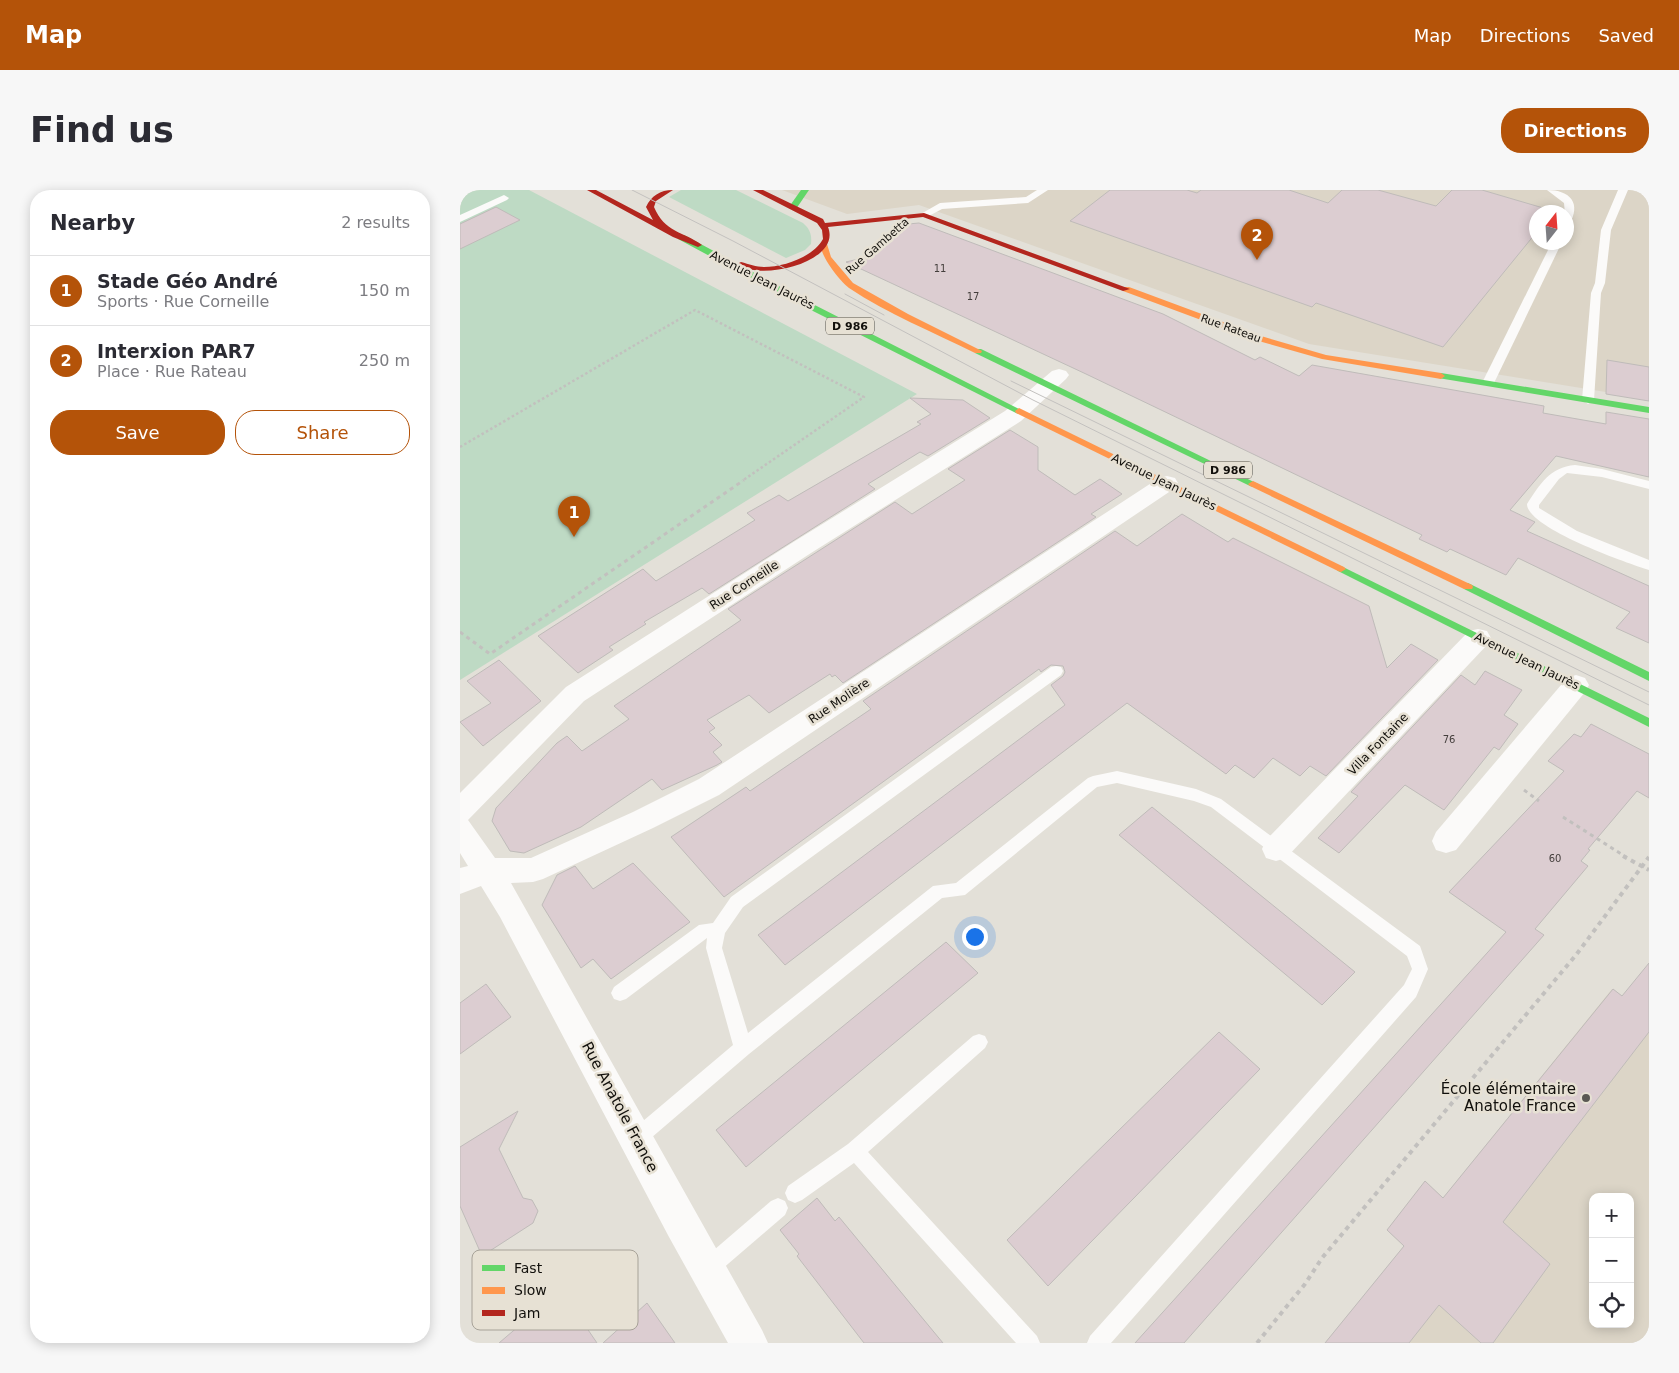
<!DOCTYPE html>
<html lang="en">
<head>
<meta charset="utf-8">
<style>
	body { margin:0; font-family:"DejaVu Sans",sans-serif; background:#f7f7f7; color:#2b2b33 }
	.controls { position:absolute; right:15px; bottom:15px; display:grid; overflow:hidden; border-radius:10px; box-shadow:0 2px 12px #0003 }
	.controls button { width:45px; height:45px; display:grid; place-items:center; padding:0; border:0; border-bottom:1px solid #e1e1e2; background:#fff; color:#2b2b33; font:25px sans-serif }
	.compass { position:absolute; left:1069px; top:15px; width:45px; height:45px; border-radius:50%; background:#fff; box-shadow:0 2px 12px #0003; rotate:17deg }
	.you { position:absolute; left:514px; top:746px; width:18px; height:18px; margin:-12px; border:4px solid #fff; border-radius:50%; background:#1a73e8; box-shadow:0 0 0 8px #1a73e833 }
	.badge { display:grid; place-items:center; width:32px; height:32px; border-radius:50%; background:#b45309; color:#fff; font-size:16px; font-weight:700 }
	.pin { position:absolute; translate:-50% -41px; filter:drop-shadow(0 1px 2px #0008) }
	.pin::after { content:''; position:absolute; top:26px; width:18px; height:15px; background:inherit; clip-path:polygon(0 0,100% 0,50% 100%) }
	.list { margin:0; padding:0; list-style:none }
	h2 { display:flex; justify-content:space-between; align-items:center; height:65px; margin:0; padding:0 20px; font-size:21px }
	h2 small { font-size:16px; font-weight:400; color:#7c7c81 }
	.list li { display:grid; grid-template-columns:32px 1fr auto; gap:15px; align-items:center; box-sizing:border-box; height:70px; padding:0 20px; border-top:1px solid #e1e1e2 }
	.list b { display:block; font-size:19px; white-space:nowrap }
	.list p { margin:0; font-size:16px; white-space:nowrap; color:#7c7c81 }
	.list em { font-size:16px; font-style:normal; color:#7c7c81 }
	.actions { display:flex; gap:10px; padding:15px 20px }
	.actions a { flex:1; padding:11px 0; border:1px solid #b45309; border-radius:20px; text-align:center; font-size:18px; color:#b45309 }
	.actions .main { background:#b45309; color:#fff }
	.icon { flex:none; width:28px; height:28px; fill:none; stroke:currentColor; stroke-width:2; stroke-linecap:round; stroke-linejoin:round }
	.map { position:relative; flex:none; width:1189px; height:1153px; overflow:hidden; border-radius:20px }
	header { display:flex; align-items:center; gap:30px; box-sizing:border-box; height:70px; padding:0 25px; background:#b45309; color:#fff }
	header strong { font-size:24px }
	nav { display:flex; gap:28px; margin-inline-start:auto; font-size:18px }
	.intro { display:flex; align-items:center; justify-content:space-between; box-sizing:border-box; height:120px; padding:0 30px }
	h1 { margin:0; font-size:35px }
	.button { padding:12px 22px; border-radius:20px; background:#b45309; color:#fff; font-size:18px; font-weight:700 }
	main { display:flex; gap:30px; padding:0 30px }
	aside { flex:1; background:#fff; border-radius:20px; box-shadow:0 2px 12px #0003 }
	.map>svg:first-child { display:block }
	.built { fill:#dcd5c7; fill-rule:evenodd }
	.green { fill:#bedac4 }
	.building { fill:#dccdd1; stroke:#bfbbb9 }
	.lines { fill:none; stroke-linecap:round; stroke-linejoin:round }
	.path-far2 { stroke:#c2c0be; stroke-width:2.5; stroke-dasharray:2.5 2.5; stroke-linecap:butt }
	.path-far1 { stroke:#c2c0be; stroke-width:3; stroke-dasharray:4 4; stroke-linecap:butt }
	.path { stroke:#c2c0be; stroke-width:4; stroke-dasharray:4.5 4.5; stroke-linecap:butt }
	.lane { fill:#fbfaf9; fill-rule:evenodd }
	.street { fill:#fbfaf9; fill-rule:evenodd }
	.fast { fill:#63d668; fill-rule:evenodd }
	.slow { fill:#ff974d; fill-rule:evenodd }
	.jam { fill:#b3261e; fill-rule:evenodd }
	.tram { stroke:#c3c1bf; stroke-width:1 }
	.poi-dot { fill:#5a5853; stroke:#e7e1d4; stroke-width:2 }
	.labels { text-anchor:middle; stroke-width:5; stroke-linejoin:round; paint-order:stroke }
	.number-label { font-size:10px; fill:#443e3c }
	.far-street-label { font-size:11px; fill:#110f0b; stroke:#e7e1d4 }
	.shield { fill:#e7e1d4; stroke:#514e47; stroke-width:1 }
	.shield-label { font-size:11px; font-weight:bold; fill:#110f0b }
	.street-label { font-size:12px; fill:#110f0b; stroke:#e7e1d4 }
	.near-poi-label { font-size:15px; fill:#110f0b; stroke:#e7e1d4; text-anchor:end }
	.near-street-label { font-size:15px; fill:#110f0b; stroke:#e7e1d4 }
	.key { fill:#e7e1d4; stroke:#a7a298; stroke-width:1 }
	.key-label { font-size:14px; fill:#110f0b }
</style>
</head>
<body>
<header>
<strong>Map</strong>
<nav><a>Map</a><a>Directions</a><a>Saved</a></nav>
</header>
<div class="intro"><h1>Find us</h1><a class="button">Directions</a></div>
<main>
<aside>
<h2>Nearby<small>2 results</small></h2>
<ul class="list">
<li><span class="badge">1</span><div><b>Stade Géo André</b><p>Sports · Rue Corneille</p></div><em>150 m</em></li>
<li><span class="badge">2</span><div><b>Interxion PAR7</b><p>Place · Rue Rateau</p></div><em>250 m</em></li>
</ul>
<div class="actions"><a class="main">Save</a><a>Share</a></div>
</aside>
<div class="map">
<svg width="1189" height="1153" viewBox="0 0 1189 1153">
	<rect width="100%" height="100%" fill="#e3e0d8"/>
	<g class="built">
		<path d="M 322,0 L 1189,0 L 1189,209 L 849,154 L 459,15 L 387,24 ZM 1076,22 L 1106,22 L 1106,52 L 1076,52 Z"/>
		<path d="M 1152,799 L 1189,825 L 1189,1153 L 865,1153 L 944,1056 L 927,1040 L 965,991 L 983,1008 ZM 1133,1007 L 1170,1007 L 1170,1134 L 1133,1134 Z"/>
	</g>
	<g class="green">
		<path d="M 0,0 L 69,0 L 457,204 L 0,490 Z"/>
		<path d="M 221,0 L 276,0 L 343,33 C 350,39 352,45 351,54 L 345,60 L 326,68 L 209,7 Z"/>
	</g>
	<g class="building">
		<path d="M 650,0 L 727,0 L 737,3 L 741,0 L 829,0 L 868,13 L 882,0 L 918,0 L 976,16 L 992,0 L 1022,0 L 1090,20 L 1087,22 L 1076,22 L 1076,36 L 1071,43 L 1075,44 L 983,157 L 856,113 L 852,117 L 610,31 Z"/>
		<path d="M 36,17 L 60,30 L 0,59 L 0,34 Z"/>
		<path d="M 459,33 L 703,124 L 795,170 L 800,167 L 839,186 L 852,175 L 1084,216 L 1083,223 L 1146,234 L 1146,222 L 1189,229 L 1189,287 L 1096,266 L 1050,320 L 1075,332 L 1067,341 L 1189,396 L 1189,453 L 1156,438 L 1170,422 L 1058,368 L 1046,385 L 990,359 L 987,362 L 959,349 L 962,345 L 626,184 L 386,72 L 415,65 L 448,34 Z"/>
		<path d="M 1147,170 L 1189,177 L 1189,211 L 1146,204 Z"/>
		<path d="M 450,208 L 503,210 L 530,228 L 468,266 L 460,262 L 408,294 L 415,299 L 249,404 L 242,398 L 184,432 L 186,434 L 149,457 L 153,460 L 118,483 L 78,446 L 183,379 L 196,391 L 295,330 L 287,323 L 319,305 L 328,311 L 461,234 L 457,232 L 471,224 Z"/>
		<path d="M 550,240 L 578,257 L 578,280 L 615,305 L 640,289 L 662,304 L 631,324 L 636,327 L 383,493 L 375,485 L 372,487 L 370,484 L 309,523 L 289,505 L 247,530 L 255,538 L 249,542 L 262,555 L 253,562 L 262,572 L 257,575 L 202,600 L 192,589 L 121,637 L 64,663 L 50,661 L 32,631 L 36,618 L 97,553 L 107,546 L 122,561 L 169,529 L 154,516 L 281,430 L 268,419 L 435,312 L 452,324 L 505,290 L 488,279 Z"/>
		<path d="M 722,324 L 768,352 L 773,348 L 909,416 L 927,478 L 951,454 L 978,470 L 866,586 L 850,576 L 840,586 L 813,568 L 794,588 L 775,575 L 766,584 L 667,513 L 325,775 L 298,745 L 605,515 L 591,495 L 603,486 L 605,482 L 603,476 L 591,475 L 581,482 L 579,479 L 264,707 L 211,647 L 286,597 L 290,601 L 411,519 L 403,511 L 655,341 L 677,356 Z"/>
		<path d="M 39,470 L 81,511 L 23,556 L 0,532 L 31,513 L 7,491 Z"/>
		<path d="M 1025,481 L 1062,500 L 1044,525 L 1058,534 L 1039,560 L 1034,557 L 984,620 L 945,595 L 879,663 L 858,648 L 898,606 L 891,602 L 1001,485 L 1015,495 Z"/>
		<path d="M 1131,534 L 1189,564 L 1189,608 L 1177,601 L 1128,659 L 1130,660 L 1121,671 L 1128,676 L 1075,739 L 1084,745 L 724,1153 L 675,1153 L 1046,742 L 989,702 L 1104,581 L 1088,571 L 1114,544 L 1121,547 Z"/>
		<path d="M 692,617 L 895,782 L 862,815 L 659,645 Z"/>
		<path d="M 173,673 L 230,732 L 151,789 L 133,769 L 121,778 L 82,715 L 97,685 L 115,676 L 133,699 Z"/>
		<path d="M 486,752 L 518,783 L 286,977 L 256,940 Z"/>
		<path d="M 1189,773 L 1189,842 L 1043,1032 L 1090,1074 L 1033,1153 L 1021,1153 L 979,1115 L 949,1153 L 865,1153 L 944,1056 L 927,1040 L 965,991 L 983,1008 L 1153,799 L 1162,806 Z"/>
		<path d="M 26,794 L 51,827 L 0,864 L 0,813 Z"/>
		<path d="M 759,842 L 800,879 L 588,1096 L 547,1050 Z"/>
		<path d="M 58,921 L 39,959 L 63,1008 L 72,1010 L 78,1021 L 73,1033 L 22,1066 L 0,1016 L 0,957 Z"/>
		<path d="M 357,1008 L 375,1031 L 379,1027 L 483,1153 L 404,1153 L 337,1066 L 339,1064 L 320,1040 Z"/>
		<path d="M 101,1100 L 137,1153 L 39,1153 Z"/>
		<path d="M 187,1113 L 215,1153 L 143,1153 Z"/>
	</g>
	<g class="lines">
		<g class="path-far2">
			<path d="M 400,71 L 422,52"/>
			<path d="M 0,257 L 235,120 L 404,207 L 282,291"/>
		</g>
		<g class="path-far1">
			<path d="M 0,442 L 30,464 L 284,290"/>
			<path d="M 1064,600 L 1079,611"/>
			<path d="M 1103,627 L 1166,667"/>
		</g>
		<g class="path">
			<path d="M 1163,666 L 1189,680"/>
			<path d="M 797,1153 L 845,1094 L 862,1068 L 1116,765 L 1189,667"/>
		</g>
		<g class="lane">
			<path d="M 577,0 L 588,0 L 568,13 L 482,19 L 467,27 L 461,27 L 459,25 L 480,13 L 566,7 Z"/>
			<path d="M 1087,0 C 1110,0 1122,13 1109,35 L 1106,36 L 1104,13 Z"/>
			<path d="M 1158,0 L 1168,0 L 1151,40 L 1145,93 L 1141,103 L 1134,210 L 1128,214 L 1122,210 L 1131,103 L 1135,93 L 1141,40 Z"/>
			<path d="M 44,5 L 49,8 L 47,10 L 0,32 L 0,25 Z"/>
			<path d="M 1092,52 L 1102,52 L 1034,193 L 1028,196 L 1024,195 L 1022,193 Z"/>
			<path d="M 1115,275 L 1142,279 L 1189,291 L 1189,299 L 1142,287 L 1107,283 L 1099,289 L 1079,315 L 1079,318 L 1117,341 L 1189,370 L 1189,380 C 1167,373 1067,338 1067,314 C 1080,294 1090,277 1115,275 Z"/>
			<path d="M 596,476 L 601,477 L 603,481 L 601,485 L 283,717 L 265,743 L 262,758 L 288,843 L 473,696 L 496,693 L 628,588 L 633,586 L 657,581 L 736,599 L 761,609 L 960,756 L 968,779 L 956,807 L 651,1153 L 627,1153 L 630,1146 L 944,795 L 952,779 L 947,766 L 751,617 L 734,611 L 657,593 L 637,597 L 505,705 L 482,708 L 289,864 L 184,954 L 177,957 L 170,954 L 168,948 L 170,942 L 273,855 L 246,758 L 247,748 L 166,809 L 160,811 L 154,809 L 151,803 L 154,797 L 239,735 L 253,733 L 271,707 L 591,477 Z"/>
			<path d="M 519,844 L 525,846 L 528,852 L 525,858 L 408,962 L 577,1146 L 580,1153 L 556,1153 L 394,973 L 342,1010 L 335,1013 L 328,1010 L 325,1003 L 328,996 L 388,954 L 513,846 Z"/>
			<path d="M 318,1008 L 325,1011 L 328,1018 L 325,1025 L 254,1086 L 247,1089 L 240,1086 L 237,1079 L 240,1072 L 311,1011 Z"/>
		</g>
		<g class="street">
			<path d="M 599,179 L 606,181 L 609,185 L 606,189 L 561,231 L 351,363 L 124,511 L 8,630 L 35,668 L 71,668 L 173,622 L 239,589 L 699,288 L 707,286 L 715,288 L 718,293 L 715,298 L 259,605 L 193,638 L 83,689 L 73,692 L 51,693 L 302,1140 L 308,1153 L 268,1153 L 209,1047 L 40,727 L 21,696 L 0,704 L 0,678 L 8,676 L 0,663 L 0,603 L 106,497 L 335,351 L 545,221 L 592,181 Z"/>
			<path d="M 1018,439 L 1027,441 L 1031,448 L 1027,455 L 826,668 L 816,671 L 806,668 L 802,659 L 806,650 L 1009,441 Z"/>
			<path d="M 1116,485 L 1125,488 L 1129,495 L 1125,502 L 996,660 L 986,663 L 976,660 L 972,651 L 976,642 L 1107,488 Z"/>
		</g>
		<g class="fast">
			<path d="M 341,0 L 349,0 L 336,19 L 330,19 L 329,17 Z"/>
			<path d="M 218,45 L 224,45 L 341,108 L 563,221 L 559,224 L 556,223 L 335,112 L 218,49 Z"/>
			<path d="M 515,159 L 521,159 L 798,294 L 793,297 L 790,296 L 515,163 Z"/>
			<path d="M 981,183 L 1189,217 L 1189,223 L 978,188 L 978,184 Z"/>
			<path d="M 881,376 L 1189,528 L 1189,537 L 878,381 L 876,379 L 878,377 Z"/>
			<path d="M 1008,393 L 1189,482 L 1189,491 L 1004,399 L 1003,397 L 1004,395 Z"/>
		</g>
		<g class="slow">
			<path d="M 361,54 L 367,54 L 371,67 L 393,93 L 448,124 L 522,161 L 521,163 L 515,163 C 473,142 428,124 389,98 C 380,91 359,65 361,54 Z"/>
			<path d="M 663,97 L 669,97 L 801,146 L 866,165 L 981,183 L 985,186 L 981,189 L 862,169 L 795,150 L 663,101 Z"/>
			<path d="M 559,218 L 884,377 L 886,379 L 881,382 L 878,381 L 556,223 L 555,221 Z"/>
			<path d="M 793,291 L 1012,395 L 1013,397 L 1012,399 L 1004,399 L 790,296 L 788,294 Z"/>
		</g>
		<g class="jam">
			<path d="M 127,0 L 136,0 L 193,30 L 186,17 C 191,6 200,0 213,0 L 196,11 L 194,17 C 205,43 223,41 242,55 L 238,57 L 213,47 Z"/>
			<path d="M 293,0 L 303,0 L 363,29 L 365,33 L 464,23 L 670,99 L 663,101 L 463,27 L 368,37 C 382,72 300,92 277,74 L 281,72 C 289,74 296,77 304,77 C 324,77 353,67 363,49 L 362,40 L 357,33 Z"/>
		</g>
		<g class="tram">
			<path d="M 172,0 L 273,51 L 573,210 L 1189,515"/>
			<path d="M 385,104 L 424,125"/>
			<path d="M 551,191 L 1189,502"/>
		</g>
	</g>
	<circle class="poi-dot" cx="1126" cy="908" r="5"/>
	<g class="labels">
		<g class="number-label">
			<text x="480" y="82">11</text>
			<text x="513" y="110">17</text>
			<text x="989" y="553">76</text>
			<text x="1095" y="672">60</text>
		</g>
		<g class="far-street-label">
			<text transform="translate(417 56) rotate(-41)" y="4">Rue Gambetta</text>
			<text transform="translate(771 138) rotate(20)" y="4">Rue Rateau</text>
		</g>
		<g class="shield">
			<rect x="366" y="127.5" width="48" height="17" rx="4"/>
			<rect x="744" y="271.5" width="48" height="17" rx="4"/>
		</g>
		<g class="shield-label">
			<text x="390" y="140">D 986</text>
			<text x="768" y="284">D 986</text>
		</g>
		<g class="street-label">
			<text transform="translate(302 90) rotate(27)" y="4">Avenue Jean Jaurès</text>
			<text transform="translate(704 292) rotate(26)" y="4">Avenue Jean Jaurès</text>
			<text transform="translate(284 395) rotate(-33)" y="4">Rue Corneille</text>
			<text transform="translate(1067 471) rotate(26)" y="4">Avenue Jean Jaurès</text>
			<text transform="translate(379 511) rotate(-34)" y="4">Rue Molière</text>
			<text transform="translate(918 554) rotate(-46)" y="4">Villa Fontaine</text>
		</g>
		<g class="near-poi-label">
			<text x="1116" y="904">École élémentaire<tspan x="1116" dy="17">Anatole France</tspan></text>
		</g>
		<g class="near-street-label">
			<text transform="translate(160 917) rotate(62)" y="5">Rue Anatole France</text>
		</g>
	</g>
	<rect x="12" y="1060" width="166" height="80" rx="8" class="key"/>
	<rect x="22" y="1075" width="23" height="6" fill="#63d668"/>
	<rect x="22" y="1097" width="23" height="7" fill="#ff974d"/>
	<rect x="22" y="1120" width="23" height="6" fill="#b3261e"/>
	<g class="key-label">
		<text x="54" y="1083">Fast</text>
		<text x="54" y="1105">Slow</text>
		<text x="54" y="1128">Jam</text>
	</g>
</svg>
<div class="controls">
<button>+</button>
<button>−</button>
<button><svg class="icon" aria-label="locate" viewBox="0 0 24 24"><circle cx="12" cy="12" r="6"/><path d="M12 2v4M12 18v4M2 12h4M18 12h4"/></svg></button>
</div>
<svg class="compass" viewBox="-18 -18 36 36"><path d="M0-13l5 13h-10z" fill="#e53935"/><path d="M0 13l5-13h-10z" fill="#7c7c81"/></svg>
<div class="you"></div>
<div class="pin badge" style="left:114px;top:347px">1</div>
<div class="pin badge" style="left:797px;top:70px">2</div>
</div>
</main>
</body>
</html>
